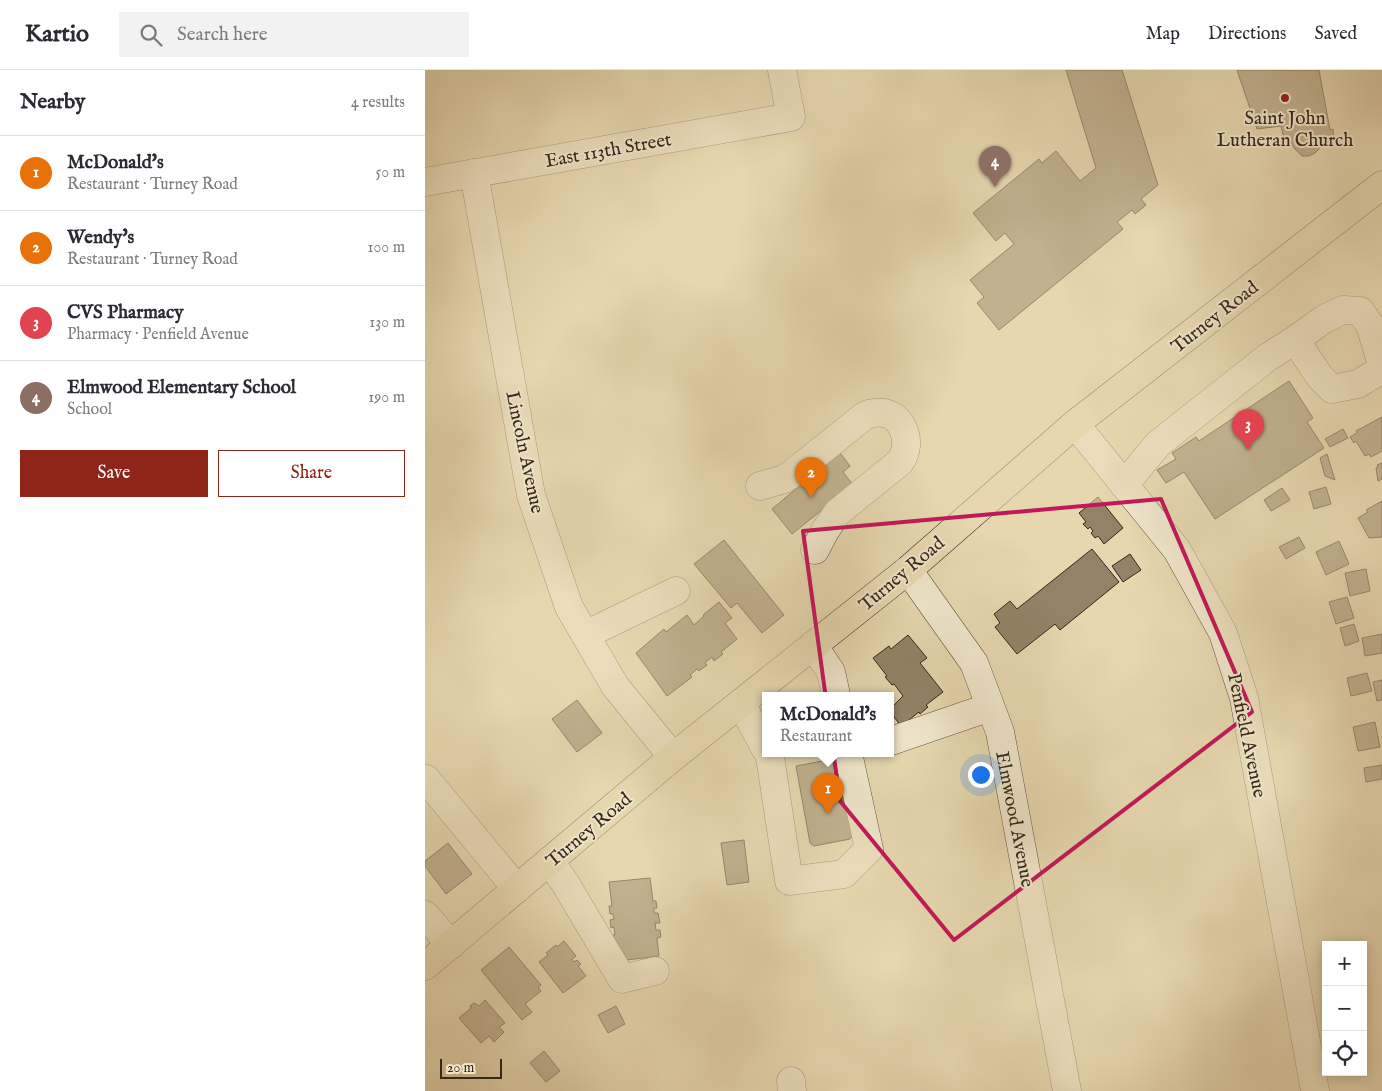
<!DOCTYPE html>
<html lang="en">
<head>
<meta charset="utf-8">
<style>
	body { margin:0; font-family:"IM FELL English",serif; background:#f2f2f3; color:#2b2b33 }
	.controls { position:absolute; right:15px; bottom:15px; display:grid; overflow:hidden; border-radius:0px; box-shadow:0 2px 12px #0003 }
	.controls button { width:45px; height:45px; display:grid; place-items:center; padding:0; border:0; border-bottom:1px solid #e1e1e2; background:#fff; color:#2b2b33; font:25px sans-serif }
	.scale { position:absolute; left:15px; bottom:12px; width:62px; box-sizing:border-box; padding-left:5px; border:2px solid #36281b; border-top:0; font-size:14px; line-height:18px; white-space:nowrap; color:#36281b; -webkit-text-stroke:4px #efe5cb; paint-order:stroke }
	.you { position:absolute; left:555px; top:704px; width:18px; height:18px; margin:-12px; border:4px solid #fff; border-radius:50%; background:#1a73e8; box-shadow:0 0 0 8px #1a73e833 }
	.badge { display:grid; place-items:center; width:32px; height:32px; border-radius:50%; background:#8f2418; color:#fff; font-size:16px; font-weight:700 }
	.pin { position:absolute; translate:-50% -41px; filter:drop-shadow(0 1px 2px #0008) }
	.pin::after { content:''; position:absolute; top:26px; width:18px; height:15px; background:inherit; clip-path:polygon(0 0,100% 0,50% 100%) }
	.popup { position:absolute; left:337px; top:622px; width:132px; height:65px; box-sizing:border-box; display:grid; place-content:center; border-radius:0px; background:#fff; filter:drop-shadow(0 1px 4px #0005); font-size:16px; white-space:nowrap; color:#7c7c81 }
	.popup b { font-size:19px; color:#2b2b33 }
	.popup::after { content:''; position:absolute; left:50%; top:100%; margin-left:-10px; border:10px solid transparent; border-top-color:#fff }
	.list { margin:0; padding:0; list-style:none }
	h2 { display:flex; justify-content:space-between; align-items:center; height:65px; margin:0; padding:0 20px; font-size:21px }
	h2 small { font-size:16px; font-weight:400; color:#7c7c81 }
	.list li { display:grid; grid-template-columns:32px 1fr auto; gap:15px; align-items:center; box-sizing:border-box; height:75px; padding:0 20px; border-top:1px solid #e1e1e2 }
	.list b { display:block; font-size:19px; white-space:nowrap }
	.list p { margin:0; font-size:16px; white-space:nowrap; color:#7c7c81 }
	.list em { font-size:16px; font-style:normal; color:#7c7c81 }
	.actions { display:flex; gap:10px; padding:15px 20px }
	.actions a { flex:1; padding:11px 0; border:1px solid #8f2418; border-radius:0px; text-align:center; font-size:18px; color:#8f2418 }
	.actions .main { background:#8f2418; color:#fff }
	.icon { flex:none; width:28px; height:28px; fill:none; stroke:currentColor; stroke-width:2; stroke-linecap:round; stroke-linejoin:round }
	.map { position:relative; flex:none; width:957px; height:1021px; overflow:hidden }
	header { display:flex; align-items:center; gap:30px; box-sizing:border-box; height:70px; padding:0 25px; background:#fff; border-bottom:1px solid #e1e1e2 }
	header strong { font-size:24px }
	nav { display:flex; gap:28px; margin-inline-start:auto; font-size:18px }
	.search { width:350px; height:45px; background:#f2f2f3; display:flex; align-items:center; gap:12px; box-sizing:border-box; padding:0 18px; border-radius:0px; color:#7c7c81; font-size:19px }
	main { display:flex }
	aside { flex:1; background:#fff }
	.map>svg:first-child { display:block }
	.building { fill:#928368; stroke:#36281b }
	.lines { fill:none; stroke-linecap:round; stroke-linejoin:round }
	.minor-casing { stroke:#625440; stroke-width:29 }
	.major-casing { stroke:#36281b; stroke-width:29 }
	.minor { stroke:#efe5cb; stroke-width:28 }
	.major { stroke:#e6d7af; stroke-width:28 }
	.marked { fill:none; stroke:#c2185b; stroke-width:4; stroke-linejoin:round }
	.poi-dot { fill:#8f2418; stroke:#efe5cb; stroke-width:2 }
	.labels { text-anchor:middle; stroke-width:4; stroke-linejoin:round; paint-order:stroke }
	.poi-label { font-size:19px; fill:#36281b; stroke:#efe5cb }
	.street-label { font-size:19px; fill:#36281b; stroke:#efe5cb }
</style>
</head>
<body>
<header>
<strong>Kartio</strong>
<div class="search"><svg class="icon" aria-label="search" viewBox="0 0 24 24"><circle cx="10" cy="10" r="6"/><path d="M15 15l6 6"/></svg>Search here</div>
<nav><a>Map</a><a>Directions</a><a>Saved</a></nav>
</header>
<main>
<aside>
<h2>Nearby<small>4 results</small></h2>
<ul class="list">
<li><span class="badge" style="background:#e8710a">1</span><div><b>McDonald's</b><p>Restaurant · Turney Road</p></div><em>50 m</em></li>
<li><span class="badge" style="background:#e8710a">2</span><div><b>Wendy's</b><p>Restaurant · Turney Road</p></div><em>100 m</em></li>
<li><span class="badge" style="background:#e0444e">3</span><div><b>CVS Pharmacy</b><p>Pharmacy · Penfield Avenue</p></div><em>130 m</em></li>
<li><span class="badge" style="background:#8d6e63">4</span><div><b>Elmwood Elementary School</b><p>School</p></div><em>190 m</em></li>
</ul>
<div class="actions"><a class="main">Save</a><a>Share</a></div>
</aside>
<div class="map">
<svg width="957" height="1021" viewBox="0 0 957 1021">
	<rect width="100%" height="100%" fill="#e6d7af"/>
	<filter id="stains"><feTurbulence type="fractalNoise" baseFrequency=".004" numOctaves="4"/><feColorMatrix values="0 0 0 0 .2 0 0 0 0 .09 0 0 0 0 .02 0 0 0 .5 -.17"/></filter>
	<radialGradient id="worn" r=".72"><stop offset=".6" stop-color="#630" stop-opacity="0"/><stop offset="1" stop-color="#630" stop-opacity=".3"/></radialGradient>
	<g class="building">
		<path d="M 641,0 L 697,0 L 733,115 L 716,129 L 721,135 L 710,144 L 707,140 L 692,152 L 698,159 L 574,260 L 552,233 L 559,227 L 545,210 L 589,174 L 580,163 L 571,171 L 548,143 L 614,89 L 617,93 L 631,81 L 655,111 L 671,98 Z"/>
		<path d="M 812,0 L 894,0 L 905,60 L 908,59 L 909,70 L 894,73 L 894,79 L 890,83 L 884,86 L 877,86 L 869,78 L 864,68 L 859,69 L 856,56 L 832,59 Z"/>
		<path d="M 864,311 L 888,348 L 882,352 L 899,378 L 790,449 L 759,402 L 741,413 L 732,400 L 751,389 L 747,383 L 771,367 L 774,371 Z"/>
		<path d="M 957,347 L 957,381 L 946,387 L 944,384 L 940,386 L 931,371 L 929,373 L 925,367 L 932,363 L 931,361 Z"/>
		<path d="M 918,359 L 923,368 L 905,377 L 900,369 Z"/>
		<path d="M 412,379 L 425,396 L 418,402 L 428,415 L 367,464 L 347,439 L 372,418 L 369,413 Z"/>
		<path d="M 902,384 L 910,410 L 900,406 L 895,388 Z"/>
		<path d="M 957,393 L 957,409 L 953,411 L 951,398 L 953,397 L 952,395 Z"/>
		<path d="M 901,417 L 906,434 L 889,439 L 884,422 Z"/>
		<path d="M 857,418 L 865,430 L 846,441 L 839,430 Z"/>
		<path d="M 673,427 L 698,458 L 679,474 L 673,466 L 670,468 L 666,463 L 668,461 L 665,457 L 663,459 L 658,454 L 661,452 L 654,443 Z"/>
		<path d="M 957,431 L 957,467 L 944,468 L 933,448 L 943,442 L 941,440 Z"/>
		<path d="M 874,467 L 880,478 L 861,489 L 854,477 Z"/>
		<path d="M 299,470 L 359,545 L 337,563 L 312,533 L 306,538 L 269,494 Z"/>
		<path d="M 914,471 L 924,494 L 901,505 L 891,482 Z"/>
		<path d="M 667,479 L 694,512 L 635,560 L 630,554 L 592,584 L 570,557 L 575,553 L 569,544 L 585,531 L 592,539 Z"/>
		<path d="M 705,484 L 716,500 L 698,512 L 687,496 Z"/>
		<path d="M 941,499 L 945,521 L 925,526 L 920,503 Z"/>
		<path d="M 922,527 L 929,548 L 911,554 L 904,532 Z"/>
		<path d="M 294,532 L 307,548 L 300,553 L 312,569 L 296,582 L 298,584 L 289,591 L 287,587 L 280,593 L 282,595 L 274,601 L 272,599 L 265,605 L 267,607 L 242,626 L 211,583 L 239,559 L 241,562 L 262,545 L 269,555 L 279,546 L 278,545 Z"/>
		<path d="M 929,554 L 934,571 L 920,576 L 915,558 Z"/>
		<path d="M 957,564 L 957,583 L 940,586 L 937,568 Z"/>
		<path d="M 483,565 L 502,588 L 495,593 L 518,622 L 501,635 L 503,637 L 495,644 L 494,642 L 476,656 L 466,643 L 466,638 L 478,626 L 469,614 L 467,615 L 460,607 L 462,606 L 448,588 L 464,576 L 466,579 Z"/>
		<path d="M 942,603 L 947,621 L 926,626 L 922,608 Z"/>
		<path d="M 957,610 L 957,630 L 952,631 L 948,612 Z"/>
		<path d="M 152,630 L 177,663 L 152,682 L 127,649 Z"/>
		<path d="M 950,652 L 955,677 L 933,681 L 928,657 Z"/>
		<path d="M 413,688 L 430,761 L 425,769 L 389,776 L 385,773 L 371,696 Z"/>
		<path d="M 957,695 L 957,709 L 941,712 L 939,698 Z"/>
		<path d="M 319,770 L 324,812 L 302,815 L 296,773 Z"/>
		<path d="M 23,773 L 47,804 L 21,824 L 0,796 L 0,791 Z"/>
		<path d="M 225,808 L 228,831 L 231,831 L 232,838 L 229,838 L 229,843 L 233,843 L 235,853 L 230,853 L 231,860 L 235,860 L 236,867 L 232,868 L 234,886 L 194,891 L 191,872 L 188,872 L 187,865 L 190,865 L 189,857 L 186,858 L 185,850 L 189,849 L 188,844 L 185,844 L 184,836 L 187,836 L 184,812 Z"/>
		<path d="M 139,871 L 151,886 L 147,889 L 149,892 L 152,890 L 156,894 L 153,896 L 161,906 L 138,923 L 114,892 L 123,885 L 121,883 L 131,875 L 132,877 Z"/>
		<path d="M 84,877 L 116,915 L 113,917 L 116,921 L 100,934 L 107,942 L 97,950 L 56,900 Z"/>
		<path d="M 60,930 L 80,953 L 74,957 L 79,962 L 69,972 L 64,966 L 56,973 L 34,948 L 46,938 L 45,936 L 49,933 L 54,936 Z"/>
		<path d="M 191,936 L 200,954 L 183,963 L 173,945 Z"/>
		<path d="M 119,981 L 135,1001 L 121,1012 L 105,993 Z"/>
	</g>
	<g class="lines">
		<defs>
			<g id="minor">
				<path d="M 49,103 L 106,425 L 144,537 L 190,616 L 248,687"/>
				<path d="M 0,112 L 366,47 L 357,0"/>
				<path d="M 870,270 L 899,249 L 918,240 L 935,241 L 945,255 L 957,294"/>
				<path d="M 650,354 L 752,480 L 798,563 L 819,628 L 890,1021"/>
				<path d="M 699,415 L 733,374 L 843,287 L 870,270 L 895,307 L 907,319 L 933,314 L 957,299"/>
				<path d="M 335,416 L 359,409 L 368,403 L 438,347 C 441,345 445,343 449,343 C 476,338 490,372 475,392 L 412,443 L 400,461 L 390,480"/>
				<path d="M 483,500 L 549,593 L 575,662 L 642,1021"/>
				<path d="M 160,565 L 251,521"/>
				<path d="M 388,575 L 406,602 L 411,625"/>
				<path d="M 316,633 L 340,678"/>
				<path d="M 466,671 L 565,637"/>
				<path d="M 343,683 L 345,687 L 364,811 L 419,804 L 444,779 L 423,683"/>
				<path d="M 1,709 L 92,819"/>
				<path d="M 125,791 L 140,813 L 197,909 L 230,901"/>
				<path d="M 0,845 L 26,875"/>
				<path d="M 366,1011 L 367,1021"/>
			</g>
			<path id="major" d="M 0,896 L 248,687 L 483,500 L 650,354 L 957,115"/>
		</defs>
		<use href="#minor" class="minor-casing"/>
		<use href="#major" class="major-casing"/>
		<use href="#minor" class="minor"/>
		<use href="#major" class="major"/>
	</g>
	<path d="M0 0H957V1021H0ZM 736,429 L 827,642 L 529,870 L 415,731 L 378,461 Z" fill="#e6d7af" fill-opacity=".55" fill-rule="evenodd"/>
	<path class="marked" d="M 736,429 L 827,642 L 529,870 L 415,731 L 378,461 Z"/>
	<circle class="poi-dot" cx="860" cy="28" r="5"/>
	<g class="labels">
		<g class="poi-label">
			<text x="860" y="54">Saint John<tspan x="860" dy="22">Lutheran Church</tspan></text>
		</g>
		<g class="street-label">
			<text transform="translate(183 79) rotate(-10)" y="7">East 113th Street</text>
			<text transform="translate(789 246) rotate(-38)" y="7">Turney Road</text>
			<text transform="translate(101 382) rotate(78)" y="7">Lincoln Avenue</text>
			<text transform="translate(476 503) rotate(-40)" y="7">Turney Road</text>
			<text transform="translate(823 665) rotate(78)" y="7">Penfield Avenue</text>
			<text transform="translate(591 749) rotate(79)" y="7">Elmwood Avenue</text>
			<text transform="translate(163 759) rotate(-40)" y="7">Turney Road</text>
		</g>
	</g>
	<rect width="100%" height="100%" filter="url(#stains)"/>
	<rect width="100%" height="100%" fill="url(#worn)"/>
</svg>
<div class="controls">
<button>+</button>
<button>−</button>
<button><svg class="icon" aria-label="locate" viewBox="0 0 24 24"><circle cx="12" cy="12" r="6"/><path d="M12 2v4M12 18v4M2 12h4M18 12h4"/></svg></button>
</div>
<div class="scale">20 m</div>
<div class="you"></div>
<div class="pin badge" style="left:403px;top:744px;background:#e8710a">1</div>
<div class="popup"><b>McDonald's</b>Restaurant</div>
<div class="pin badge" style="left:386px;top:428px;background:#e8710a">2</div>
<div class="pin badge" style="left:823px;top:380px;background:#e0444e">3</div>
<div class="pin badge" style="left:570px;top:117px;background:#8d6e63">4</div>
</div>
</main>
</body>
</html>
